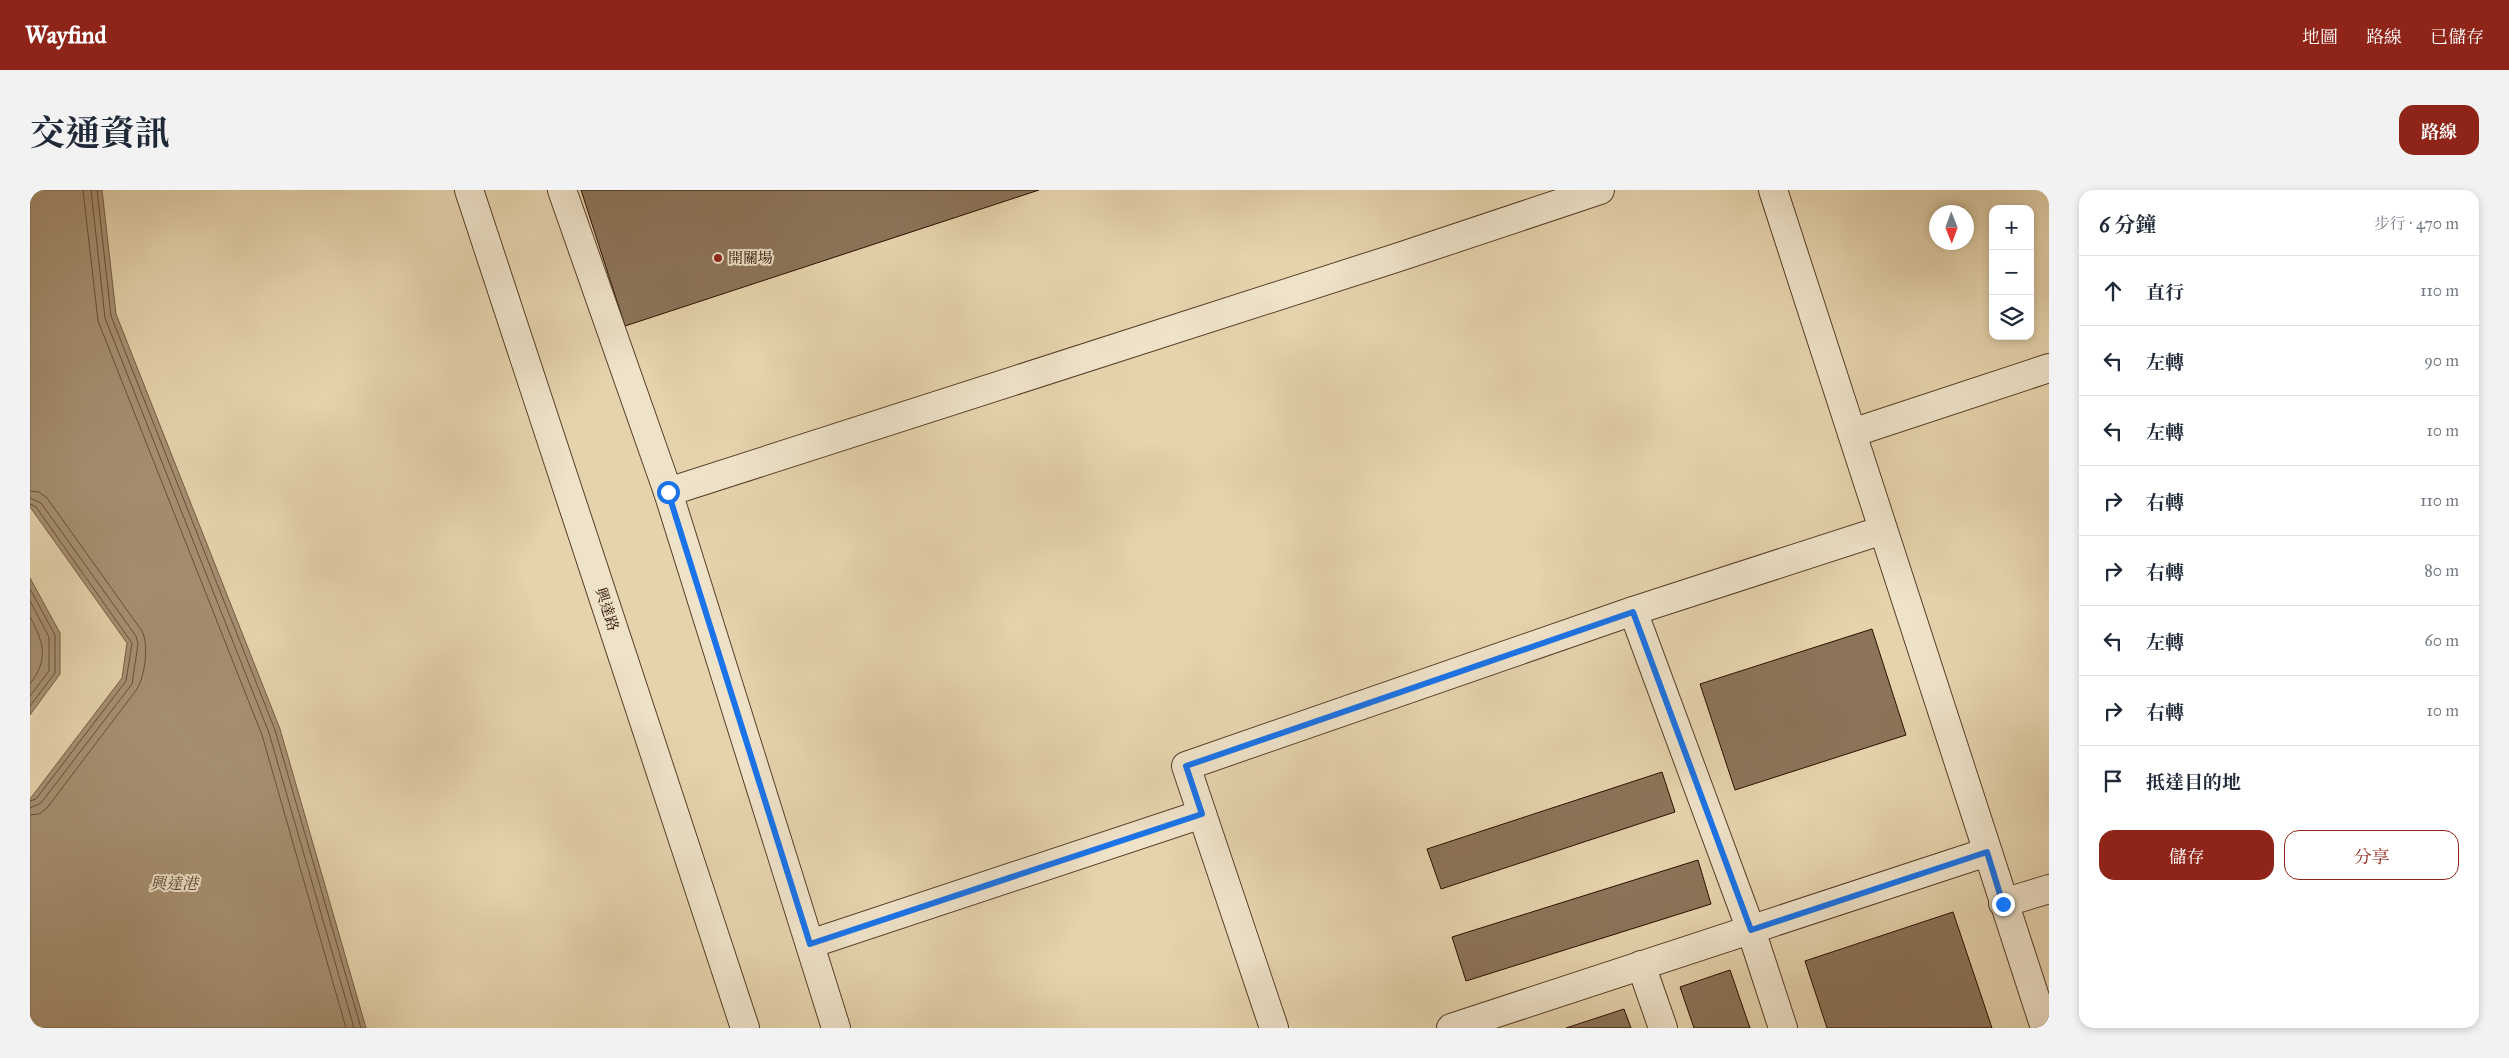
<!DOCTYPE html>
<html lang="zh-TW">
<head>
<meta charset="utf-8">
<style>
	body { margin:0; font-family:"IM FELL Great Primer","Noto Serif TC",serif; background:#f2f2f3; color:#1f2937 }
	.controls { position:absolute; right:15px; top:15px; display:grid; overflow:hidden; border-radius:10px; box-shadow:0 2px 8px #0003 }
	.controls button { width:45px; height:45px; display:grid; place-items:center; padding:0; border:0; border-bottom:1px solid #e0e1e3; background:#fff; color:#1f2937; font:25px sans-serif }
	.compass { position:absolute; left:1899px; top:15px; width:45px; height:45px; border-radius:50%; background:#fff; box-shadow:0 2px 8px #0003; rotate:179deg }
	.stop { position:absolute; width:15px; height:15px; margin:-11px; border:4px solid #1a73e8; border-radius:50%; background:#fff }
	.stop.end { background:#1a73e8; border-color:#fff; box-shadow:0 1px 5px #0008 }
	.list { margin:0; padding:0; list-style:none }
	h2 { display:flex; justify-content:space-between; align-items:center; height:65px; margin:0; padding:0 20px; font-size:21px }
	h2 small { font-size:16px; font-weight:400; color:#747a83 }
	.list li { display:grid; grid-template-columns:32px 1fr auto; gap:15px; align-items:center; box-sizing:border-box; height:70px; padding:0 20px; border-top:1px solid #e0e1e3 }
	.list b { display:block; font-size:19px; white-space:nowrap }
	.list em { font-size:16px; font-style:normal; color:#747a83 }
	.actions { display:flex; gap:10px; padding:15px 20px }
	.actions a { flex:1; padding:11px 0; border:1px solid #8f2418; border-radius:15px; text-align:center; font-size:18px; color:#8f2418 }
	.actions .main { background:#8f2418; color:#fff }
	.icon { flex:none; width:28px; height:28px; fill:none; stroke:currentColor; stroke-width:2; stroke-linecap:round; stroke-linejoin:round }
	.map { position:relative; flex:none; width:2019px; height:838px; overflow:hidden; border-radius:15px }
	header { display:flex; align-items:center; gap:30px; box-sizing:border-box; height:70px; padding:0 25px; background:#8f2418; color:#fff }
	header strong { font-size:24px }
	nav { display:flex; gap:28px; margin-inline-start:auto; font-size:18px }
	.intro { display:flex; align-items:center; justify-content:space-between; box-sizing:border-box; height:120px; padding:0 30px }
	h1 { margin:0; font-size:35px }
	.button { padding:12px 22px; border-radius:15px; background:#8f2418; color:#fff; font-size:18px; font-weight:700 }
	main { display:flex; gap:30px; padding:0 30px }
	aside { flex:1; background:#fff; border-radius:15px; box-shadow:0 2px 8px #0003 }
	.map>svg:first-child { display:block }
	.water { fill:#a69072; stroke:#755c44 }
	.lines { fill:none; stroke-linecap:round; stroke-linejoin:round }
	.shore { stroke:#684f39; stroke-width:1 }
	.building { fill:#8c7459; stroke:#2b0e00 }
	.minor-casing { stroke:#5a3f2b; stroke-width:30 }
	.minor { stroke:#eee2c9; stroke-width:28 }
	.route { stroke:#1a73e8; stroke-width:6 }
	.poi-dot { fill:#8f2418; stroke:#eee2c9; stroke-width:2 }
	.labels { text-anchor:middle; stroke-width:4; stroke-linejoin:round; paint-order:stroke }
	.poi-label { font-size:15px; fill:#2b0e00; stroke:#eee2c9; text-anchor:start }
	.street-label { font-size:15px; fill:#2b0e00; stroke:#eee2c9 }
	.water-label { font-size:16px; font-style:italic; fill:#624833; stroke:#eee2c9 }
</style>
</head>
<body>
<header>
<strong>Wayfind</strong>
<nav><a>地圖</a><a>路線</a><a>已儲存</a></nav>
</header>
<div class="intro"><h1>交通資訊</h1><a class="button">路線</a></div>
<main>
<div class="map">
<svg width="2019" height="838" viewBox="0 0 2019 838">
	<rect width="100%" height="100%" fill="#e5d3ac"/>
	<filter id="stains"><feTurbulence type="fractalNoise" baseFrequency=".004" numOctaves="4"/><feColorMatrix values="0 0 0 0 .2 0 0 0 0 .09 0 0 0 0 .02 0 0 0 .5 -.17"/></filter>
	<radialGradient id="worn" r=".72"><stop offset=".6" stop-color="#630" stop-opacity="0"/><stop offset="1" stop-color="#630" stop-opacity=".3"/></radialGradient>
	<g class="water">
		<path d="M 0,0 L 72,0 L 86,124 L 250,539 L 336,838 L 0,838 L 0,609 L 92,488 L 97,453 L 0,317 Z"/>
		<path d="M 0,388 L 30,443 L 30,484 L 0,525 Z"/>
	</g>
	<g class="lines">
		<g class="shore">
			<path d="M 53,0 L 68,131 L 232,545 L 316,838"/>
			<path d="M 61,0 L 75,128 L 239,543 L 324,838"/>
			<path d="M 67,0 L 81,126 L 245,540 L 331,838"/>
			<path d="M 0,301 L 9,302 L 17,308 L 112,441 C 119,455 115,486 107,499 L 17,618 L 9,624 L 0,625"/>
			<path d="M 0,308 L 11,313 L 106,446 L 108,454 L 102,494 L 11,613 L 0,618"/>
			<path d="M 0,314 L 6,317 L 102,453 L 96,491 L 6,609 L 0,611"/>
			<path d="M 0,399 L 25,445 L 25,483 L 0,516"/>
			<path d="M 0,411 L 19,447 L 19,481 L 0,506"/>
			<path d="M 0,427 C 14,453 19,469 0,494"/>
		</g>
	</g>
	<g class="building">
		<path d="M 551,0 L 1009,0 L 595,136 Z"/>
		<path d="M 1842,439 L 1876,545 L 1705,600 L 1670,494 Z"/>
		<path d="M 1632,582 L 1645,622 L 1411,699 L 1397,659 Z"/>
		<path d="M 1668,670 L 1681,714 L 1436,791 L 1422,747 Z"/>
		<path d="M 1923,722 L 1962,838 L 1797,838 L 1775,771 Z"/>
		<path d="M 1700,780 L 1720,838 L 1664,838 L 1650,797 Z"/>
		<path d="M 1594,819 L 1601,838 L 1536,838 Z"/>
	</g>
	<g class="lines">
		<defs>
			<g id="minor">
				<path d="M 439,0 L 715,838"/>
				<path d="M 532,0 L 638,302 L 806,838"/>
				<path d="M 1743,0 L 2015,838"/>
				<path d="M 1822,243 L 2019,178"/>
				<path d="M 638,302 L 1369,67 L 1570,0"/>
				<path d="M 1603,421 L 1853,340"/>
				<path d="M 1973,713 L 2019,699"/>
				<path d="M 780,754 L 1172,624"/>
				<path d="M 1611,775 L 1633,838"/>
				<path d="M 1244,838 L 1156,576 L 1603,421 L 1721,740 L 1753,838"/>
				<path d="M 1421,838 L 1957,662"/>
			</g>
		</defs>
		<use href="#minor" class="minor-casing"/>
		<use href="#minor" class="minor"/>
	</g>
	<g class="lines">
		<path class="route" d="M 638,302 L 780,754 L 1172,624 L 1156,576 L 1603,422 L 1721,740 L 1957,662 L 1973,714"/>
	</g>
	<circle class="poi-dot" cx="688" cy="68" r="5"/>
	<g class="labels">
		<g class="poi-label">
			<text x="698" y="73">開關場</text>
		</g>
		<g class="street-label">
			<text transform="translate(577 419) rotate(72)" y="5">興達路</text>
		</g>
		<g class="water-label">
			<text x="144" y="699">興達港</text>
		</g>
	</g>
	<rect width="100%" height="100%" filter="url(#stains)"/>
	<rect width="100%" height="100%" fill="url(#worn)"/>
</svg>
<div class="controls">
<button>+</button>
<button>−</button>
<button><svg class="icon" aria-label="layers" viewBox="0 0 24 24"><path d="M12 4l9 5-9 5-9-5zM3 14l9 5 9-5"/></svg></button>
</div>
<svg class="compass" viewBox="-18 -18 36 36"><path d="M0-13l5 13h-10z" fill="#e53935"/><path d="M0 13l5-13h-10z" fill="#747a83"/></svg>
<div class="stop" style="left:638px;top:302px"></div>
<div class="stop end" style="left:1973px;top:714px"></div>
</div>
<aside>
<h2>6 分鐘<small>步行 · 470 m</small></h2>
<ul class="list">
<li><svg class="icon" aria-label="ahead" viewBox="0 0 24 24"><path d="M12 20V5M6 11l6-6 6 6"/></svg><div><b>直行</b></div><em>110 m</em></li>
<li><svg class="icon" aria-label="left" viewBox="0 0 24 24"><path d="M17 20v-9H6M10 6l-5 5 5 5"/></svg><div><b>左轉</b></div><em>90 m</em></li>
<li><svg class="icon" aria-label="left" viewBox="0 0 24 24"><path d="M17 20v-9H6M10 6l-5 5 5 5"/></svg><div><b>左轉</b></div><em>10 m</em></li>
<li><svg class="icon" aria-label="right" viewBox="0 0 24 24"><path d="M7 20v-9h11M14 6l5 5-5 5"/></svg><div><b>右轉</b></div><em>110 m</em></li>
<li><svg class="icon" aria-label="right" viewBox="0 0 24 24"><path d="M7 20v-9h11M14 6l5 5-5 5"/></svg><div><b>右轉</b></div><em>80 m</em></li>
<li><svg class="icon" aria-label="left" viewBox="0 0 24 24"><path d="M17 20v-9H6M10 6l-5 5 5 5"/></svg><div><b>左轉</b></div><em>60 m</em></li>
<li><svg class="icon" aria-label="right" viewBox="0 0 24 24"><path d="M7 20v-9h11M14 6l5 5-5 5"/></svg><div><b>右轉</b></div><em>10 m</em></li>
<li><svg class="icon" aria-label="arrive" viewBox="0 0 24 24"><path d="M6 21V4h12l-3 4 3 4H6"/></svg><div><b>抵達目的地</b></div></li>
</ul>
<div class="actions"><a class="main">儲存</a><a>分享</a></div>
</aside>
</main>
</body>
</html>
